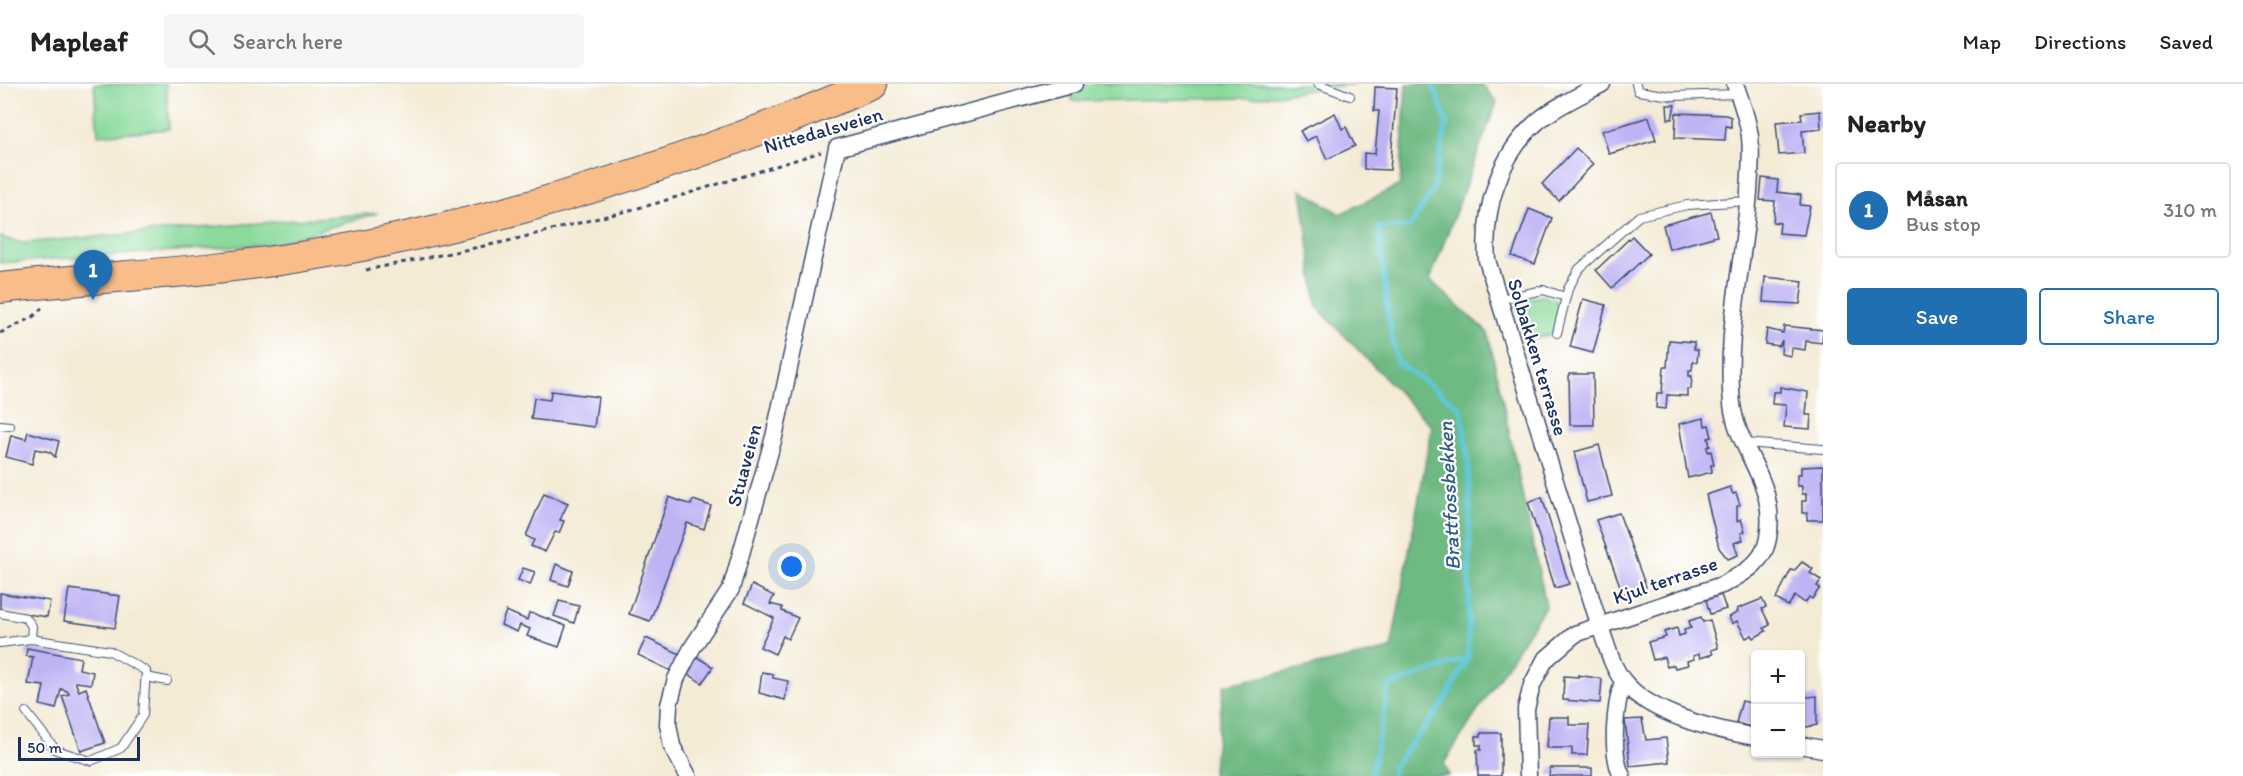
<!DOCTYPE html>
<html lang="en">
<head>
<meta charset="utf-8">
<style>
	body { margin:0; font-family:Itim,sans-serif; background:#f6f6f6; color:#222 }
	.controls { position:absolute; right:18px; bottom:18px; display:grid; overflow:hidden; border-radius:6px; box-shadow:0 2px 4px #0004 }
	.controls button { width:54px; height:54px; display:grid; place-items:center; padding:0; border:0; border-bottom:2px solid #e0e0e0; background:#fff; color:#222; font:30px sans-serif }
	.scale { position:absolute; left:18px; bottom:15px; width:122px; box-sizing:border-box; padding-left:6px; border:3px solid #1b2f5e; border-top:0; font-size:16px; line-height:21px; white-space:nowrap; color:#1b2f5e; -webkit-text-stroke:4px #fff; paint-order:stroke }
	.you { position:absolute; left:792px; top:483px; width:21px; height:21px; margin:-15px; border:4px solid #fff; border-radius:50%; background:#1a73e8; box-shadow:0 0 0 9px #1a73e833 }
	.badge { display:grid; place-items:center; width:39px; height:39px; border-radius:50%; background:#1f6fb2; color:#fff; font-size:20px; font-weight:700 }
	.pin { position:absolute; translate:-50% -50px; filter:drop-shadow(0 2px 3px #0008) }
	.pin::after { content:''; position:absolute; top:32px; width:21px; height:18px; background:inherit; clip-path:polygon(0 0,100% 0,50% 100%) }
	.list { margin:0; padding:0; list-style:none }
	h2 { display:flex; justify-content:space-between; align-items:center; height:78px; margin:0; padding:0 24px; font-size:26px }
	h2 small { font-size:20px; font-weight:400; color:#767676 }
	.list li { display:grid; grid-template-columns:39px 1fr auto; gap:18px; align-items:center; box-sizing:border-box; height:96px; margin:0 12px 12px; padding:0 12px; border:2px solid #e0e0e0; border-radius:6px }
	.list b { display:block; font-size:22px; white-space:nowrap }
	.list p { margin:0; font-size:20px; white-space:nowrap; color:#767676 }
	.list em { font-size:20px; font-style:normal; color:#767676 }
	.actions { display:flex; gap:12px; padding:18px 24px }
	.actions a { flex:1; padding:14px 0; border:2px solid #1f6fb2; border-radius:6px; text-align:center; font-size:21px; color:#1f6fb2 }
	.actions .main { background:#1f6fb2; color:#fff }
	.icon { flex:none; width:33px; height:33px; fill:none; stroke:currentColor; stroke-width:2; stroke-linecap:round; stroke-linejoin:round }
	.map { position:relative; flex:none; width:1823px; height:692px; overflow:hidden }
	header { display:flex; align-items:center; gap:36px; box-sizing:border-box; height:84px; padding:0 30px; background:#fff; border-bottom:2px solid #e0e0e0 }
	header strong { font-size:28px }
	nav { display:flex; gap:33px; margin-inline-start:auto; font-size:21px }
	.search { width:420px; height:54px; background:#f6f6f6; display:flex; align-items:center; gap:15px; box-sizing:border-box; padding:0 21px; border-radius:6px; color:#767676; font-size:22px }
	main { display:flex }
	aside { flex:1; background:#fff }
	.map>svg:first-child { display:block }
	.green { fill:#89da9b; stroke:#52847c; stroke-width:1.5 }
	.forest { fill:#6eba83; stroke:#447470; stroke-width:1.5 }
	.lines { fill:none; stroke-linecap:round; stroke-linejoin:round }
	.stream { stroke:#5ec8da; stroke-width:5 }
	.building { fill:#beb4f4 }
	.lane-casing { stroke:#3c4b70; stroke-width:10 }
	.street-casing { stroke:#3c4b70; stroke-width:19 }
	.highway-casing { stroke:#3c4b70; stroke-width:32 }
	.path { stroke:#3c4b70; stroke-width:3; stroke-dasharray:4.5 4.5; stroke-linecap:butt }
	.lane { stroke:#fff; stroke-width:8 }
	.street { stroke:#fff; stroke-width:16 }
	.highway { stroke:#f8bd89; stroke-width:30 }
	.labels { text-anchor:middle; stroke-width:4.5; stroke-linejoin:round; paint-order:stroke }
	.street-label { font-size:20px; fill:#1b2f5e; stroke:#fff }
	.water-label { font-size:21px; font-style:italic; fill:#2f5d83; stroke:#fff }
</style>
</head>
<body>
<header>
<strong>Mapleaf</strong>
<div class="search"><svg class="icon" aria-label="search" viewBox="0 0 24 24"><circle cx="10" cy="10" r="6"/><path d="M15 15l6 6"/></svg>Search here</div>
<nav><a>Map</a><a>Directions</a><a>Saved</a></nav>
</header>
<main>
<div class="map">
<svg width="1823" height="692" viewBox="0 0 1823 692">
	<rect width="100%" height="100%" fill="#fff"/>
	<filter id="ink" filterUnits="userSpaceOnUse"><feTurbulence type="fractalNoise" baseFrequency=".0167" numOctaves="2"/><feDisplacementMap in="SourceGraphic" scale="12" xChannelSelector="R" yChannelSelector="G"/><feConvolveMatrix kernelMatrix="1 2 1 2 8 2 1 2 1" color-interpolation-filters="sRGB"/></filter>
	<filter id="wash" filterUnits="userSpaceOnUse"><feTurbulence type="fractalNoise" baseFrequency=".008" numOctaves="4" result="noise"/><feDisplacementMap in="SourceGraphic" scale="24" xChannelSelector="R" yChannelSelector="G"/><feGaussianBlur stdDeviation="1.35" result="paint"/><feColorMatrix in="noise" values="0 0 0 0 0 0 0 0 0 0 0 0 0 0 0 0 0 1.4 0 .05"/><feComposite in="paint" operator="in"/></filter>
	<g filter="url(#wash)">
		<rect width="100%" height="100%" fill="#f4ebd5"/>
		<g class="green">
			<path d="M 94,0 L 166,0 L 169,45 L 98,51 Z"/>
			<path d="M 1068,0 L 1355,0 L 1252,14 L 1072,17 Z"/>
			<path d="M 378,129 L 273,160 L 0,179 L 0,153 L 22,159 Z"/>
			<path d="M 1543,212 L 1560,218 L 1554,250 L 1534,255 L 1521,215 Z"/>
		</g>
		<path class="forest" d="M 1406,0 L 1482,0 L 1497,18 L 1430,196 L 1488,249 L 1546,521 L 1444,679 L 1449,692 L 1212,692 L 1224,601 L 1391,565 L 1432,343 L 1317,223 L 1301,105 L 1340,130 L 1400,101 Z"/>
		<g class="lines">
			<g class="stream">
				<path d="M 1371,692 L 1389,602 L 1467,574"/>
				<path d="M 1393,692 L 1393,683 L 1441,623 L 1468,574 L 1470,426 L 1468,374 L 1461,324 L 1397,278 L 1388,231 L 1379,144 L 1410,143 L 1433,106 L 1447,38 L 1433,0"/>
			</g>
		</g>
		<g id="blocks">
			<g class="building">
				<path d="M 1375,3 L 1397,4 L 1390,86 L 1364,85 L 1364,69 L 1375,70 L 1379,27 L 1374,27 Z"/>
				<path d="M 1667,21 L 1675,21 L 1672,35 L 1668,35 Z"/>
				<path d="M 1820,27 L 1821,45 L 1802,47 L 1804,69 L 1779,71 L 1776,38 L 1802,36 L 1801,29 Z"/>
				<path d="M 1335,29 L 1342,45 L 1346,43 L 1355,62 L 1327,75 L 1316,52 L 1306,57 L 1300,47 Z"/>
				<path d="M 1676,29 L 1726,31 L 1731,33 L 1731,43 L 1726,42 L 1725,56 L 1675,54 Z"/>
				<path d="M 1649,33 L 1656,56 L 1609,70 L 1602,47 Z"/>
				<path d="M 1576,64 L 1593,80 L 1559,117 L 1542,100 Z"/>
				<path d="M 1762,94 L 1778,96 L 1777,108 L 1801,111 L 1800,121 L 1810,122 L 1804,151 L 1779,149 L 1780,139 L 1773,138 L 1775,117 L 1760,116 Z"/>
				<path d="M 1529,125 L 1552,134 L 1535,180 L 1512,172 Z"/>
				<path d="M 1711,128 L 1717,152 L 1669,165 L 1663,141 Z"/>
				<path d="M 1632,152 L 1649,170 L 1612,204 L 1596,186 Z"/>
				<path d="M 1765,193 L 1803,197 L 1800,220 L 1763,218 Z"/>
				<path d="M 1583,215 L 1606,221 L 1593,269 L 1570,263 Z"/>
				<path d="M 1784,242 L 1823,246 L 1822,259 L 1806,257 L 1805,266 L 1792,264 L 1791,272 L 1781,270 L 1782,256 L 1779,262 L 1765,260 L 1767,245 L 1783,249 Z"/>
				<path d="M 1669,256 L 1694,258 L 1694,265 L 1698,266 L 1697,278 L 1693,278 L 1692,286 L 1689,286 L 1689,292 L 1692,292 L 1691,305 L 1687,305 L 1687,312 L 1667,311 L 1666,325 L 1656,324 L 1657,309 L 1662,309 L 1664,283 L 1667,283 Z"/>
				<path d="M 1569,290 L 1593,290 L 1594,341 L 1570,341 Z"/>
				<path d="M 1780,303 L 1808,308 L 1806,331 L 1811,331 L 1810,345 L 1784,343 L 1786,321 L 1772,320 L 1773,308 L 1780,308 Z"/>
				<path d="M 551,307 L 598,313 L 594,343 L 531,335 L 534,314 L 550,316 Z"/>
				<path d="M 1704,334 L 1705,342 L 1709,341 L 1712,353 L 1708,354 L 1710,362 L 1707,363 L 1708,368 L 1711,367 L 1714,381 L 1711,381 L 1712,388 L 1688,394 L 1679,340 Z"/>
				<path d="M 28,348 L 59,357 L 55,373 L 50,368 L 35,365 L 32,380 L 6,373 L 11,351 L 26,355 Z"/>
				<path d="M 1599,361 L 1612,412 L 1587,418 L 1574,368 Z"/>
				<path d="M 1823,382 L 1823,436 L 1807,436 L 1807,429 L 1802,429 L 1802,417 L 1806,417 L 1806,410 L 1802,410 L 1802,402 L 1797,402 L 1797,390 L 1801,390 L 1801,383 Z"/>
				<path d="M 1730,403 L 1733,410 L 1736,409 L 1740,421 L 1737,422 L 1737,437 L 1741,435 L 1745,448 L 1741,449 L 1743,456 L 1734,459 L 1738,471 L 1728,475 L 1719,464 L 1706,411 Z"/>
				<path d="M 544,409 L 568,419 L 560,436 L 564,437 L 559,449 L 555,448 L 545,468 L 531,462 L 534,456 L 526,452 Z"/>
				<path d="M 669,413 L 691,421 L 693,416 L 711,422 L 704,445 L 687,439 L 650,537 L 629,530 Z"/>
				<path d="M 1542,413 L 1569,500 L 1555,504 L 1528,418 Z"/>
				<path d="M 1619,429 L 1646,503 L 1623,510 L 1596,436 Z"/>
				<path d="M 1802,478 L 1813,485 L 1810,489 L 1821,496 L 1817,502 L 1820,504 L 1812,515 L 1809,513 L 1805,519 L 1795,512 L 1788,522 L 1776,515 L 1791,486 L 1794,487 Z"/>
				<path d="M 556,480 L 573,487 L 568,502 L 551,496 Z"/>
				<path d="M 523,484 L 535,488 L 530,501 L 518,496 Z"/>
				<path d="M 752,501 L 774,512 L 770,520 L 782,523 L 782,527 L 798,534 L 788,555 L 783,552 L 775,570 L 760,563 L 774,534 L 744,519 Z"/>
				<path d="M 69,505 L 120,512 L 115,544 L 64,537 Z"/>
				<path d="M 0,509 L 50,517 L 47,533 L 0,526 Z"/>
				<path d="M 1721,511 L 1726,525 L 1710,530 L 1706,516 Z"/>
				<path d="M 1762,515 L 1766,523 L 1762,525 L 1770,541 L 1764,544 L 1766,547 L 1754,554 L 1752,551 L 1746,554 L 1737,537 L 1732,540 L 1729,533 L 1738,528 L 1737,525 Z"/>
				<path d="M 559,517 L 579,522 L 574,539 L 554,532 Z"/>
				<path d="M 506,527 L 527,536 L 529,529 L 535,530 L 566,542 L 559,563 L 527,552 L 530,545 L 520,541 L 517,548 L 501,541 Z"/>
				<path d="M 1701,533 L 1703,538 L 1710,536 L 1718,564 L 1711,566 L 1713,570 L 1700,574 L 1699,570 L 1693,572 L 1694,575 L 1687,577 L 1688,581 L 1675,584 L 1674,581 L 1667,583 L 1664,573 L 1653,576 L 1648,558 L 1666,553 L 1664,548 L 1677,544 L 1679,552 L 1685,550 L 1684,546 L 1691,544 L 1689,537 Z"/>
				<path d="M 646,554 L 680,570 L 671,587 L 638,571 Z"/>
				<path d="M 27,564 L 81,574 L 79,585 L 93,588 L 91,600 L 76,598 L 76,600 L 79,607 L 86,604 L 105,659 L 81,667 L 62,612 L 69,610 L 67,607 L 61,605 L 56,625 L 40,621 L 44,602 L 28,600 L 33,573 L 26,572 Z"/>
				<path d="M 694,571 L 713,583 L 702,599 L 684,587 Z"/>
				<path d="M 762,588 L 773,590 L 773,594 L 788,597 L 785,616 L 759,609 Z"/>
				<path d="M 1578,591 L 1602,595 L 1600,619 L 1563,616 L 1564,592 L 1578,593 Z"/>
				<path d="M 1817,612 L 1817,641 L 1800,644 L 1800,614 Z"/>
				<path d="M 1742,617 L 1755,620 L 1755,644 L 1736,639 Z"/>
				<path d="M 1549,633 L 1569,633 L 1569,641 L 1589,641 L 1587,671 L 1572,671 L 1572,664 L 1547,664 Z"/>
				<path d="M 1642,635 L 1646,656 L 1666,654 L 1669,678 L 1630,682 L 1625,636 Z"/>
				<path d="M 1481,649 L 1501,649 L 1501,692 L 1478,692 L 1477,666 L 1481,666 L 1481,661 L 1476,661 L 1476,652 L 1481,652 Z"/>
				<path d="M 1550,684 L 1592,684 L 1592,692 L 1549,692 Z"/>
			</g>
		</g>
	</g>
	<g filter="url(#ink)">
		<use href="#blocks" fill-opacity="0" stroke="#3c4b70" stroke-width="1.5"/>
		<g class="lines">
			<defs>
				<g id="lane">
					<path d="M 1318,0 L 1350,12"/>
					<path d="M 1636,0 L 1638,7 L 1672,12 L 1739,10"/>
					<path d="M 1497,216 L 1543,206 L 1566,213"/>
					<path d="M 1557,249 L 1568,205 L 1579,185 L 1639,132 L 1687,121 L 1748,117"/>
					<path d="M 0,341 L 10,342"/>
					<path d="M 1745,359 L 1823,365"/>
					<path d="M 0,529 L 26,534 L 32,542 L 31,555"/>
					<path d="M 0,559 L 31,555 L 110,567 L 146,587 L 143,631 L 121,664 L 91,677 L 56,666 L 26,628"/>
					<path d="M 146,593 L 167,597"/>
				</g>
				<g id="street">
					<path d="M 1602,0 C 1581,11 1556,22 1538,37 C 1498,72 1483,126 1487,176 L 1599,540 C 1606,558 1612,585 1625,599 C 1652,631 1716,646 1756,653"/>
					<path d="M 1800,661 L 1823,665"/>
					<path d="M 688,692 L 672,662 L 668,640 L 669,621 L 676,595 L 692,564 L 731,505 L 774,353 L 837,64 L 1074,0"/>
					<path d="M 1528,692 L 1526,625 L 1532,601 L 1545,576 L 1575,550 L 1722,501 C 1743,490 1764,479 1768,454 C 1778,397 1738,370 1732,320 C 1725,248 1744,179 1749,107 C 1750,89 1752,70 1750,53 C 1748,35 1741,17 1735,0"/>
					<path d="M 1622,692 C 1610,669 1615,621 1623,598"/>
				</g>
				<path id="highway" d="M 0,204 C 102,192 205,189 306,172 C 501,140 692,77 873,0"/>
			</defs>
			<use href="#lane" class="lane-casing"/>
			<use href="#street" class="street-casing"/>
			<use href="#highway" class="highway-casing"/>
			<g class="path">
				<path d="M 366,186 L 504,158 L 654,120 L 821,68"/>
				<path d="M 0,249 L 33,233 L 44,222"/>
			</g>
			<use href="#lane" class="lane"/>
			<use href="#street" class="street"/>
			<use href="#highway" class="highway"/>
		</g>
	</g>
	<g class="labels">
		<g class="street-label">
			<text transform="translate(823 46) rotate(-16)" y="7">Nittedalsveien</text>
			<text transform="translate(1538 273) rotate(73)" y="7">Solbakken terrasse</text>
			<text transform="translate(744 381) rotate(-75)" y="7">Stuaveien</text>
			<text transform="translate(1665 496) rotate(-19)" y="7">Kjul terrasse</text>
		</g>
		<g class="water-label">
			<text transform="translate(1449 412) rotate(-93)" y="7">Brattfossbekken</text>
		</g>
	</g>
</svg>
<div class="controls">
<button>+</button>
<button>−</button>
</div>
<div class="scale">50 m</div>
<div class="you"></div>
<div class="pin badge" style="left:93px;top:216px">1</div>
</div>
<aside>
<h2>Nearby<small></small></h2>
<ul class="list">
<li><span class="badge">1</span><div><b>Måsan</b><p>Bus stop</p></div><em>310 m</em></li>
</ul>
<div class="actions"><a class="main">Save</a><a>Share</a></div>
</aside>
</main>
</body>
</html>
